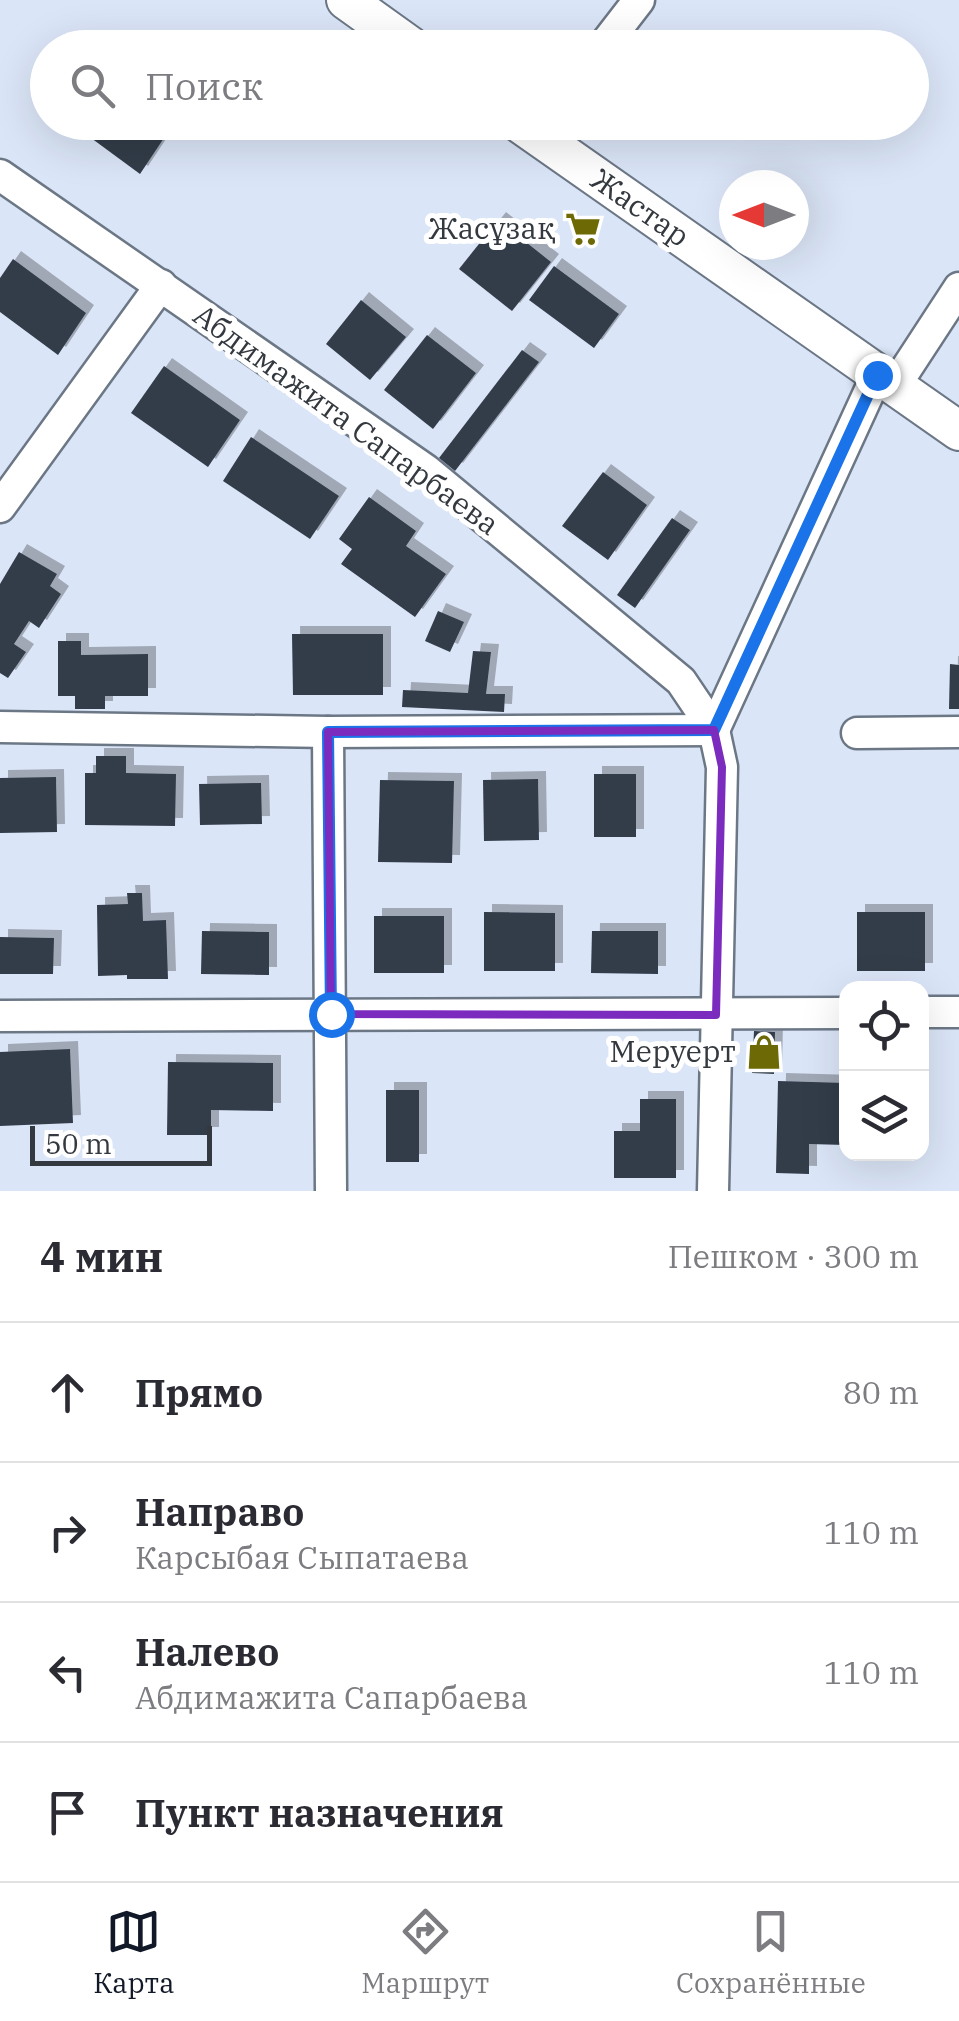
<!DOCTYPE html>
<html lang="ru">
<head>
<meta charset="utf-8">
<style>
	body { margin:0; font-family:"IBM Plex Serif",serif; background:#f2f2f3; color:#2b2b33 }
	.controls { position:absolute; right:30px; bottom:30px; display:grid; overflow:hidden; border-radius:20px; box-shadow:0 10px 40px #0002 }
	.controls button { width:90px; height:90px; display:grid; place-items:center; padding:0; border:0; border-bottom:2px solid #e1e1e2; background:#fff; color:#2b2b33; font:50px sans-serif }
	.compass { position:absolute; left:719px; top:170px; width:90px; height:90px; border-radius:50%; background:#fff; box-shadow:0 10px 40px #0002; rotate:270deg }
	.scale { position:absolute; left:30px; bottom:25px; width:182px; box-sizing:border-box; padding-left:10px; border:5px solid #34393f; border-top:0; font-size:28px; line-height:35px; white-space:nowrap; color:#34393f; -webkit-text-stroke:8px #fff; paint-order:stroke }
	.stop { position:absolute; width:30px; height:30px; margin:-22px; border:8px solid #1a73e8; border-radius:50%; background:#fff }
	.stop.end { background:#1a73e8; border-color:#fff; box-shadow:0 2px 10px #0008 }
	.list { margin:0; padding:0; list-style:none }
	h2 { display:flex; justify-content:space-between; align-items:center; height:130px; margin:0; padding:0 40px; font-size:42px }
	h2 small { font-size:32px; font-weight:400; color:#7c7c81 }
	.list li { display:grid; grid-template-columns:65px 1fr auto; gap:30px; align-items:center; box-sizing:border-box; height:140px; padding:0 40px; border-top:2px solid #e1e1e2 }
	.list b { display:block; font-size:38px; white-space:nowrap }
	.list p { margin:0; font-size:32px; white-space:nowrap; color:#7c7c81 }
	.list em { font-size:32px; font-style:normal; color:#7c7c81 }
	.icon { flex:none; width:55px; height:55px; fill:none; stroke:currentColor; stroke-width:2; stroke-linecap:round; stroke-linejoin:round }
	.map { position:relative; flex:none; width:959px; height:1191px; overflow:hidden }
	.search { position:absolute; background:#fff; box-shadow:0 10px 40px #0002; left:30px; right:30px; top:30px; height:110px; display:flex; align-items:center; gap:25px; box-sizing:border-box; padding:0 35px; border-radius:55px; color:#7c7c81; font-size:38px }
	.sheet { height:690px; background:#fff }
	nav { display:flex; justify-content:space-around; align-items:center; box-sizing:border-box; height:140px; border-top:2px solid #e1e1e2; background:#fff; font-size:28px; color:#7c7c81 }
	nav a { display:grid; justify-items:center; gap:5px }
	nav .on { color:#111827 }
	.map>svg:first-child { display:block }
	.building { fill:#333c4a; filter:url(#shadow) }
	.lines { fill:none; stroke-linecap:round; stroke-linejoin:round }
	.minor-casing { stroke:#6c7786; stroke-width:35 }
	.tertiary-casing { stroke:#6c7786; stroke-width:42 }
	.minor { stroke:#fff; stroke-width:30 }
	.tertiary { stroke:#fff; stroke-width:38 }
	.route { stroke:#1a73e8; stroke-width:12 }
	.marked { fill:none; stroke:#7b2cbf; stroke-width:8; stroke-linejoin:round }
	.labels { text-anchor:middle; stroke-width:10; stroke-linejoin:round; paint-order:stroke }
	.street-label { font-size:30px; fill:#34393f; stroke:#fff }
	.poi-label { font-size:30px; fill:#34393f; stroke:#fff; text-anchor:end }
</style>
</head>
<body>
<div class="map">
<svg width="959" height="1191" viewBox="0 0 959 1191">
	<defs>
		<filter id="shadow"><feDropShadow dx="8" dy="-8" stdDeviation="0" flood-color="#0004"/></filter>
	</defs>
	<rect width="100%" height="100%" fill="#dae5f7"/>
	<g class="building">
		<path d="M 96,122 L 155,122 L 168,132 L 140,174 L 87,135 Z"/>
		<path d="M 498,220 L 551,262 L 512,311 L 459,269 Z"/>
		<path d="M 13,259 L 86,313 L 58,355 L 0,312 L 0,278 Z"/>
		<path d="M 554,266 L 619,314 L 594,348 L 529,300 Z"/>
		<path d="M 361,300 L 406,337 L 370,380 L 326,344 Z"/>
		<path d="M 427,335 L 476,373 L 433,429 L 384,390 Z"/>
		<path d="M 522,350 L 539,362 L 455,471 L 439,458 Z"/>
		<path d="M 164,366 L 240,420 L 208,467 L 131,413 Z"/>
		<path d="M 251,437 L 339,496 L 310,539 L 223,481 Z"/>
		<path d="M 603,472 L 647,505 L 608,560 L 562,526 Z"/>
		<path d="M 369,497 L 416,531 L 406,546 L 446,574 L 415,617 L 341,564 L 352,549 L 339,539 Z"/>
		<path d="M 672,518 L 690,530 L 635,608 L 617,595 Z"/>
		<path d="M 19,552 L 57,574 L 50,586 L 61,594 L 39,628 L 29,621 L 14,644 L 26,652 L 8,678 L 0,673 L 0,584 Z"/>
		<path d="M 438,611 L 464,622 L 450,652 L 425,641 Z"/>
		<path d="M 292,634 L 383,634 L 383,695 L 293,695 Z"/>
		<path d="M 58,641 L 81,641 L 81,655 L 148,654 L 148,696 L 105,696 L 105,709 L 75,709 L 75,696 L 58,696 Z"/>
		<path d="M 473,651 L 491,652 L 486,694 L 505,694 L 504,712 L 402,707 L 403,690 L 468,693 Z"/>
		<path d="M 950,664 L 959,665 L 959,709 L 949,709 Z"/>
		<path d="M 96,756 L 126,756 L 126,773 L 176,774 L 175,826 L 85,825 L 85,773 L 96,773 Z"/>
		<rect x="594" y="774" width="42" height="63"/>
		<path d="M 56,777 L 57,832 L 0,833 L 0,778 Z"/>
		<path d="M 538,779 L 539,840 L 484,841 L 483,780 Z"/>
		<path d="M 380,780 L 454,781 L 452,863 L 378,862 Z"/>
		<path d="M 261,783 L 262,824 L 200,825 L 199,784 Z"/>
		<path d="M 127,893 L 142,893 L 143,921 L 166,920 L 168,979 L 127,979 L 127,975 L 98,976 L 97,905 L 128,904 Z"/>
		<path d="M 484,912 L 555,913 L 555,971 L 484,971 Z"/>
		<rect x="857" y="912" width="68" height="59"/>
		<rect x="374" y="916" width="70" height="57"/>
		<path d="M 202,931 L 269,932 L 269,975 L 201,974 Z"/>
		<path d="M 592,931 L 658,931 L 658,974 L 591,973 Z"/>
		<path d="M 0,937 L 54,938 L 53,974 L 0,974 Z"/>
		<path d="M 754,1031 L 775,1032 L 774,1074 L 752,1073 Z"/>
		<path d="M 70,1049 L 73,1123 L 0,1126 L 0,1052 Z"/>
		<path d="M 168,1062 L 273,1063 L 273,1111 L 211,1110 L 211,1135 L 167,1135 Z"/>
		<path d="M 778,1081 L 846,1083 L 846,1145 L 809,1144 L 809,1174 L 776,1173 Z"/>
		<rect x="386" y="1090" width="33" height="72"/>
		<path d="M 640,1099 L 676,1099 L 676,1178 L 614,1178 L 614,1131 L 640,1131 Z"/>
	</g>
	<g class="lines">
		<defs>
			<g id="minor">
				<path d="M 602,48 L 639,0"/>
				<path d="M 0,175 L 426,470 L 681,681 L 714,730 L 722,767 L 713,1191"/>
				<path d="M 895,386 L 959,288"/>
				<path d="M 0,507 L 161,285"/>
				<path d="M 0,727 L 328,732 L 714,730"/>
				<path d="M 714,730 L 877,375"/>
				<path d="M 328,732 L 331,1191"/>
				<path d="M 857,733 L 959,732"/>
				<path d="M 922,1012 L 959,1012"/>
				<path d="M 0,1016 L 846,1013"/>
			</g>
			<g id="tertiary">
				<path d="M 346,0 L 413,48"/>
				<path d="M 518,122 L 959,431"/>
			</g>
		</defs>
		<use href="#minor" class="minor-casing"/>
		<use href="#tertiary" class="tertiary-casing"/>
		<use href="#minor" class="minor"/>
		<use href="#tertiary" class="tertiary"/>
	</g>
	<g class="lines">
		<path class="route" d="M 331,1014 L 328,732 L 714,730 L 877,375"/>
	</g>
	<path class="marked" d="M 714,730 L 722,767 L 716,1015 L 331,1014 L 328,732 Z"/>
	<defs>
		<symbol id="supermarket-bare" viewBox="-9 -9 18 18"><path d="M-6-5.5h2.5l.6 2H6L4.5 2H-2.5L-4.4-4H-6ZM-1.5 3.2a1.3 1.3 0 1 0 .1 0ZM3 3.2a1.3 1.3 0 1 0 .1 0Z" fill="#6d6a05" stroke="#fff" stroke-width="2.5" paint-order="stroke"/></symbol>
		<symbol id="shop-bare" viewBox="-9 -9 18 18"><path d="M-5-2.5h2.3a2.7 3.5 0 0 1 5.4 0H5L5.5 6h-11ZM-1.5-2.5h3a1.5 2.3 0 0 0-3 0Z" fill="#6d6a05" stroke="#fff" stroke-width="2.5" paint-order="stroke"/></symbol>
	</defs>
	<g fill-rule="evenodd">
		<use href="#supermarket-bare" x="558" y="204" width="50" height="50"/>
		<use href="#shop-bare" x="739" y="1027" width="50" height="50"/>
	</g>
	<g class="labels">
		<g class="street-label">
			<text transform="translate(640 208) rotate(35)" y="10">Жастар</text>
			<text transform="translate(346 420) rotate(36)" y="10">Абдимажита Сапарбаева</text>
		</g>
		<g class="poi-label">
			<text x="555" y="239">Жасұзақ</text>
			<text x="736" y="1062">Меруерт</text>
		</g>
	</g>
</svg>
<div class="controls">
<button><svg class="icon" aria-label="locate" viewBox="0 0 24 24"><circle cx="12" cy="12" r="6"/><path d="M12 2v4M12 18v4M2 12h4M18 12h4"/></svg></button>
<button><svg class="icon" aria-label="layers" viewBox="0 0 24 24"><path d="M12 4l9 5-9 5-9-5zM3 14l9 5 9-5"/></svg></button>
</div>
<svg class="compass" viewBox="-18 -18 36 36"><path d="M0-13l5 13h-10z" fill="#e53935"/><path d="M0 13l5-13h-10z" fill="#7c7c81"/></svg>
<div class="scale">50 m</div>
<div class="stop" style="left:331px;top:1014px"></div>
<div class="stop end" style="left:877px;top:375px"></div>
<div class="search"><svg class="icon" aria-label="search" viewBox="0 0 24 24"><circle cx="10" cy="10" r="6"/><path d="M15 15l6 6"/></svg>Поиск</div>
</div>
<section class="sheet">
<h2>4 мин<small>Пешком · 300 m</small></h2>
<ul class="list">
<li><svg class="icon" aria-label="ahead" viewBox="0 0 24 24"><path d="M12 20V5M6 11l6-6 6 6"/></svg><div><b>Прямо</b></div><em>80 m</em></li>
<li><svg class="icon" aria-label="right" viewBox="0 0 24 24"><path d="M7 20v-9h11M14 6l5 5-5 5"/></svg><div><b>Направо</b><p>Карсыбая Сыпатаева</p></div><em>110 m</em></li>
<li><svg class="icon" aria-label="left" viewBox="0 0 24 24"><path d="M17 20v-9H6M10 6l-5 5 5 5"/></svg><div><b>Налево</b><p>Абдимажита Сапарбаева</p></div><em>110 m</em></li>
<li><svg class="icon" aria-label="arrive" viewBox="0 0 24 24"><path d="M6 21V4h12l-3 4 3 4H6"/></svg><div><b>Пункт назначения</b></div></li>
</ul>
</section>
<nav>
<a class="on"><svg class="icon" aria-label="map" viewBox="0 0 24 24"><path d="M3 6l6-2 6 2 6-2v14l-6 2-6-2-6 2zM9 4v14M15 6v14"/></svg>Карта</a>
<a><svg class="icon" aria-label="directions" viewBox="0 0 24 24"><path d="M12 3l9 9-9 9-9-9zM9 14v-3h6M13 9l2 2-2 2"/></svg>Маршрут</a>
<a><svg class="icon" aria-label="saved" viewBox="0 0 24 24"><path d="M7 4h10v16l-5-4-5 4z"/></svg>Сохранённые</a>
</nav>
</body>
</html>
